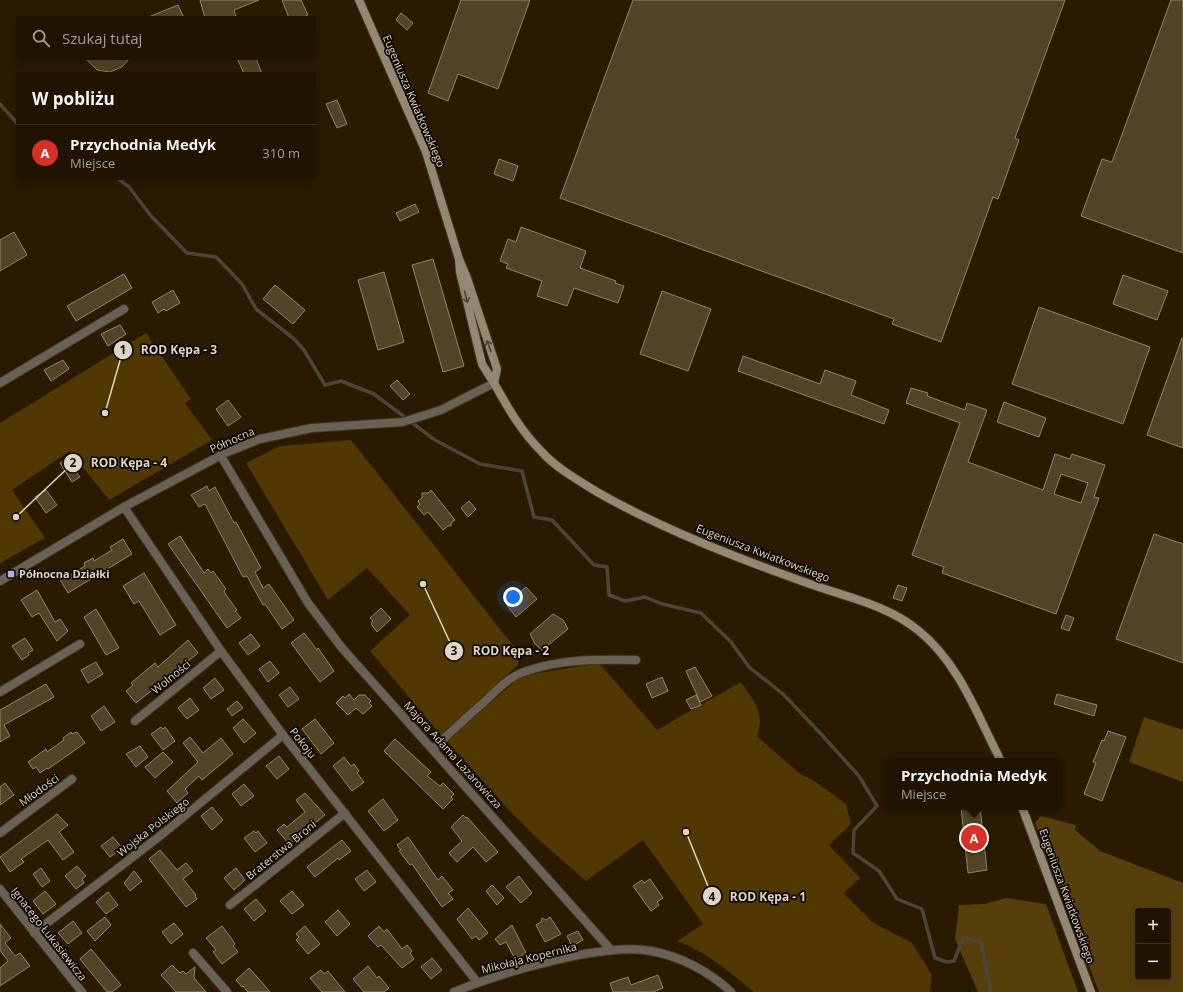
<!DOCTYPE html>
<html lang="pl">
<head>
<meta charset="utf-8">
<style>
	body { margin:0; font-family:"Open Sans",sans-serif; background:#2d210f; color:#f1f3f6 }
	.controls { position:absolute; right:12px; bottom:12px; display:grid; overflow:hidden; border-radius:4px; box-shadow:0 4px 16px #0002 }
	.controls button { width:36px; height:36px; display:grid; place-items:center; padding:0; border:0; border-bottom:1px solid #3d3322; background:#201400; color:#f1f3f6; font:20px sans-serif }
	.you { position:absolute; left:513px; top:597px; width:14px; height:14px; margin:-10px; border:3px solid #fff; border-radius:50%; background:#1a73e8; box-shadow:0 0 0 6px #1a73e833 }
	.badge { display:grid; place-items:center; width:26px; height:26px; border-radius:50%; background:#d93025; color:#fff; font-size:13px; font-weight:700 }
	.pin { position:absolute; translate:-50% -50%; border:2px solid #fff; box-shadow:0 1px 4px #0006 }
	.popup { position:absolute; left:886px; top:758px; width:176px; height:52px; box-sizing:border-box; display:grid; place-content:center; border-radius:4px; background:#201400; filter:drop-shadow(0 1px 3px #0005); font-size:13px; white-space:nowrap; color:#a29e99 }
	.popup b { font-size:15px; color:#f1f3f6 }
	.popup::after { content:''; position:absolute; left:50%; top:100%; margin-left:-8px; border:8px solid transparent; border-top-color:#201400 }
	.list { margin:0; padding:0; list-style:none }
	h2 { display:flex; justify-content:space-between; align-items:center; height:52px; margin:0; padding:0 16px; font-size:17px }
	h2 small { font-size:13px; font-weight:400; color:#a29e99 }
	.list li { display:grid; grid-template-columns:26px 1fr auto; gap:12px; align-items:center; box-sizing:border-box; height:56px; padding:0 16px; border-top:1px solid #3d3322 }
	.list b { display:block; font-size:15px; white-space:nowrap }
	.list p { margin:0; font-size:13px; white-space:nowrap; color:#a29e99 }
	.list em { font-size:13px; font-style:normal; color:#a29e99 }
	.icon { flex:none; width:22px; height:22px; fill:none; stroke:currentColor; stroke-width:2; stroke-linecap:round; stroke-linejoin:round }
	.map { position:relative; flex:none; width:1183px; height:992px; overflow:hidden }
	.search { position:absolute; background:#201400; box-shadow:0 4px 16px #0002; left:16px; top:16px; width:300px; height:44px; display:flex; align-items:center; gap:10px; box-sizing:border-box; padding:0 14px; border-radius:4px; color:#a29e99; font-size:15px }
	.panel { position:absolute; background:#201400; box-shadow:0 4px 16px #0002; left:16px; top:72px; width:300px; height:108px; border-radius:4px }
	.map>svg:first-child { display:block }
	.green { fill:#513700 }
	.forest { fill:#573f0c; fill-rule:evenodd }
	.lines { fill:none; stroke-linecap:round; stroke-linejoin:round }
	.stream { stroke:#4f443b; stroke-width:3.5 }
	.building { fill:#544427; stroke:#958365; fill-rule:evenodd }
	.street-casing { stroke:#43351b; stroke-width:10 }
	.secondary-casing { stroke:#43351b; stroke-width:10 }
	.street { stroke:#696155; stroke-width:8 }
	.secondary { stroke:#948773; stroke-width:8 }
	.oneway { stroke:#4a4134 }
	.poi-dot { fill:#b7abf8; stroke:#0d0701; stroke-width:1.5 }
	.labels { text-anchor:middle; stroke-width:3.5; stroke-linejoin:round; paint-order:stroke }
	.street-label { font-size:11px; fill:#ded5c4; stroke:#0d0701 }
	.poi-label { font-size:11px; font-weight:bold; fill:#ded5c4; stroke:#0d0701; text-anchor:start }
	.leader { fill:none; stroke:#ded5c4; stroke-width:1.5 }
	.callout-dot { fill:#ded5c4; stroke:#0d0701; stroke-width:1.5 }
	.mark-label { font-size:12px; text-anchor:middle; font-weight:bold; fill:#111 }
	.callout-label { font-size:12px; text-anchor:middle; font-weight:bold; fill:#ded5c4; stroke:#0d0701; stroke-width:3.5; stroke-linejoin:round; paint-order:stroke }
</style>
</head>
<body>
<div class="map">
<svg width="1183" height="992" viewBox="0 0 1183 992">
	<rect width="100%" height="100%" fill="#2a1b00"/>
	<g class="green">
		<path d="M 146,333 L 191,399 L 185,403 L 212,440 L 109,500 L 70,451 L 12,490 L 45,538 L 0,563 L 0,423 Z"/>
		<path d="M 351,440 L 515,648 L 519,656 L 518,665 L 441,735 L 370,651 L 410,615 L 367,568 L 328,600 L 246,463 L 280,446 Z"/>
		<path d="M 599,663 L 657,730 L 741,682 C 753,701 766,713 757,736 L 800,774 L 813,780 L 846,804 L 851,824 L 829,845 L 860,878 L 844,893 L 872,922 L 912,943 L 932,975 L 930,992 L 754,992 C 731,973 705,951 677,941 L 703,924 L 643,840 L 586,881 L 540,841 L 511,812 L 447,741 L 521,676 Z"/>
	</g>
	<g class="forest">
		<path d="M 1144,717 L 1183,730 L 1183,782 L 1129,762 Z"/>
		<path d="M 1041,816 L 1076,825 L 1075,830 L 1100,851 L 1183,883 L 1183,992 L 1099,992 L 1035,823 ZM 1138,911 L 1168,911 L 1168,977 L 1138,977 Z"/>
		<path d="M 1006,898 L 1046,904 L 1078,992 L 978,992 L 955,939 L 959,905 L 985,904 Z"/>
	</g>
	<g class="lines">
		<g class="stream">
			<path d="M 0,104 L 16,122 L 18,122"/>
			<path d="M 117,178 L 129,187 L 151,216 L 187,253 L 216,257 L 242,284 L 256,309 L 293,338 L 304,350 L 325,385 L 341,381 L 374,394 L 435,440 L 480,464 L 522,471 L 534,517 L 552,520 L 594,565 L 607,567 L 609,595 L 625,601 L 645,597 L 662,604 L 701,613 L 731,642 L 749,667 L 783,694 L 821,734 L 859,776 L 877,806 L 854,830 L 853,853 L 879,871 L 897,899 L 922,909 L 935,958 L 947,962 L 954,961 L 963,938 L 981,942 L 991,992"/>
		</g>
	</g>
	<g class="building">
		<path d="M 200,0 L 259,0 L 234,10 L 236,16 L 230,18 L 205,18 Z"/>
		<path d="M 282,0 L 301,0 L 308,15 L 301,18 L 289,18 Z"/>
		<path d="M 461,0 L 530,0 L 498,89 L 458,74 L 448,101 L 428,93 Z"/>
		<path d="M 633,0 L 1065,0 L 1015,138 L 1019,140 L 998,199 L 993,197 L 941,342 L 892,324 L 894,319 L 560,198 Z"/>
		<path d="M 1171,0 L 1183,0 L 1183,253 L 1081,216 L 1102,159 L 1112,162 Z"/>
		<path d="M 178,5 L 184,18 L 146,18 Z"/>
		<path d="M 401,13 L 413,23 L 407,30 L 396,20 Z"/>
		<path d="M 85,58 L 130,58 L 122,67 L 110,72 L 97,70 Z"/>
		<path d="M 237,58 L 256,58 L 262,74 L 244,74 Z"/>
		<path d="M 337,100 L 347,124 L 337,128 L 326,104 Z"/>
		<path d="M 499,159 L 518,166 L 513,181 L 494,174 Z"/>
		<path d="M 415,204 L 419,212 L 400,221 L 396,213 Z"/>
		<path d="M 521,227 L 586,251 L 580,268 L 616,281 L 615,283 L 624,286 L 618,303 L 574,288 L 567,306 L 537,296 L 542,281 L 506,268 L 508,264 L 500,261 L 508,239 L 516,242 Z"/>
		<path d="M 14,232 L 27,255 L 0,271 L 0,240 Z"/>
		<path d="M 433,259 L 464,366 L 443,372 L 412,265 Z"/>
		<path d="M 384,272 L 404,342 L 378,350 L 358,280 Z"/>
		<path d="M 124,274 L 132,288 L 76,321 L 67,306 Z"/>
		<path d="M 1123,275 L 1168,291 L 1157,320 L 1113,304 Z"/>
		<path d="M 275,285 L 305,310 L 293,324 L 263,299 Z"/>
		<path d="M 173,290 L 180,303 L 166,311 L 164,309 L 158,313 L 152,302 Z"/>
		<path d="M 662,291 L 711,309 L 688,371 L 640,354 Z"/>
		<path d="M 1039,307 L 1150,347 L 1123,424 L 1012,384 Z"/>
		<path d="M 120,325 L 126,334 L 108,346 L 101,334 Z"/>
		<path d="M 1182,338 L 1183,338 L 1183,448 L 1147,435 Z"/>
		<path d="M 743,356 L 820,384 L 825,370 L 856,381 L 851,395 L 889,410 L 884,424 L 738,371 Z"/>
		<path d="M 63,360 L 69,369 L 51,381 L 44,370 Z"/>
		<path d="M 397,380 L 410,394 L 403,400 L 390,386 Z"/>
		<path d="M 911,388 L 928,393 L 927,396 L 965,410 L 967,403 L 987,410 L 968,462 L 1043,490 L 1055,454 L 1070,459 L 1072,454 L 1105,465 L 1094,497 L 1099,498 L 1056,614 L 942,573 L 944,567 L 912,555 L 960,423 L 906,403 ZM 1061,474 L 1088,483 L 1081,503 L 1054,494 Z"/>
		<path d="M 228,400 L 241,417 L 228,426 L 216,409 Z"/>
		<path d="M 1004,402 L 1046,418 L 1039,437 L 997,422 Z"/>
		<path d="M 69,457 L 74,464 L 72,466 L 80,477 L 72,482 L 60,463 Z"/>
		<path d="M 207,486 L 209,491 L 215,487 L 234,523 L 236,522 L 261,568 L 255,572 L 263,588 L 269,584 L 294,620 L 282,629 L 265,604 L 263,605 L 247,576 L 243,577 L 205,504 L 199,507 L 191,495 Z"/>
		<path d="M 46,490 L 57,505 L 46,513 L 35,497 Z"/>
		<path d="M 431,490 L 455,520 L 451,523 L 451,526 L 448,526 L 443,530 L 428,512 L 424,515 L 417,507 L 420,504 L 418,501 L 422,498 L 422,493 L 428,493 Z"/>
		<path d="M 469,501 L 476,509 L 468,517 L 461,508 Z"/>
		<path d="M 1154,534 L 1183,544 L 1183,663 L 1116,639 Z"/>
		<path d="M 180,536 L 204,573 L 208,569 L 211,573 L 213,571 L 226,589 L 224,591 L 226,595 L 237,610 L 235,611 L 241,618 L 227,628 L 168,544 Z"/>
		<path d="M 123,539 L 132,554 L 68,593 L 59,578 L 67,573 L 69,576 L 85,566 L 84,563 L 93,558 L 94,561 L 112,550 L 110,547 Z"/>
		<path d="M 144,573 L 176,625 L 160,635 L 139,601 L 134,604 L 123,586 Z"/>
		<path d="M 898,585 L 907,588 L 902,601 L 893,598 Z"/>
		<path d="M 526,587 L 537,599 L 516,617 L 506,604 Z"/>
		<path d="M 37,590 L 55,622 L 60,619 L 68,631 L 57,641 L 39,613 L 32,617 L 21,600 Z"/>
		<path d="M 381,608 L 391,619 L 377,632 L 371,624 L 373,621 L 370,618 Z"/>
		<path d="M 96,609 L 119,648 L 106,655 L 84,617 Z"/>
		<path d="M 553,614 L 563,620 L 568,629 L 542,650 L 535,644 L 530,634 Z"/>
		<path d="M 1066,615 L 1074,618 L 1069,631 L 1061,628 Z"/>
		<path d="M 304,633 L 317,650 L 318,648 L 334,671 L 320,682 L 291,643 Z"/>
		<path d="M 251,634 L 260,646 L 248,655 L 239,643 Z"/>
		<path d="M 25,638 L 33,650 L 28,653 L 29,655 L 22,660 L 12,646 Z"/>
		<path d="M 188,640 L 198,653 L 136,703 L 126,691 L 133,685 L 131,683 L 155,663 L 158,667 Z"/>
		<path d="M 270,661 L 279,673 L 268,682 L 259,669 Z"/>
		<path d="M 96,662 L 103,674 L 88,683 L 81,670 Z"/>
		<path d="M 695,667 L 712,696 L 700,702 L 686,671 Z"/>
		<path d="M 662,677 L 668,691 L 652,698 L 646,684 Z"/>
		<path d="M 215,678 L 224,690 L 211,699 L 203,688 Z"/>
		<path d="M 46,684 L 54,697 L 4,725 L 10,736 L 0,742 L 0,710 Z"/>
		<path d="M 290,687 L 299,699 L 288,707 L 279,695 Z"/>
		<path d="M 349,694 L 354,700 L 359,695 L 365,695 L 371,701 L 369,703 L 372,706 L 363,714 L 356,708 L 348,715 L 336,703 L 343,696 L 345,698 Z"/>
		<path d="M 1057,694 L 1097,705 L 1094,716 L 1054,704 Z"/>
		<path d="M 696,695 L 701,705 L 691,709 L 686,700 Z"/>
		<path d="M 190,698 L 199,710 L 187,719 L 178,708 Z"/>
		<path d="M 237,701 L 243,708 L 232,716 L 227,709 Z"/>
		<path d="M 104,706 L 115,722 L 101,731 L 91,716 Z"/>
		<path d="M 243,719 L 256,733 L 244,743 L 233,728 Z"/>
		<path d="M 315,719 L 334,743 L 321,754 L 302,729 Z"/>
		<path d="M 161,727 L 163,729 L 165,727 L 175,741 L 163,750 L 151,734 Z"/>
		<path d="M 1108,731 L 1126,737 L 1102,801 L 1084,794 L 1096,763 L 1093,762 L 1102,740 L 1104,741 Z"/>
		<path d="M 71,732 L 72,734 L 77,732 L 85,743 L 48,769 L 47,768 L 40,773 L 36,767 L 33,769 L 28,762 L 46,749 L 47,752 L 64,740 L 63,738 Z"/>
		<path d="M 190,737 L 203,753 L 221,738 L 233,754 L 202,780 L 199,776 L 185,789 L 188,793 L 177,803 L 167,791 L 198,762 L 183,743 Z"/>
		<path d="M 395,739 L 431,772 L 427,776 L 440,786 L 443,783 L 454,794 L 451,797 L 453,799 L 443,809 L 384,751 Z"/>
		<path d="M 140,746 L 148,757 L 136,767 L 126,754 Z"/>
		<path d="M 163,752 L 173,762 L 155,778 L 145,767 Z"/>
		<path d="M 279,756 L 289,769 L 277,779 L 266,766 Z"/>
		<path d="M 344,757 L 351,766 L 354,764 L 359,771 L 357,773 L 364,782 L 352,791 L 333,766 Z"/>
		<path d="M 5,783 L 14,795 L 0,805 L 0,787 Z"/>
		<path d="M 244,784 L 254,796 L 241,806 L 232,794 Z"/>
		<path d="M 305,793 L 325,815 L 289,844 L 277,830 L 284,824 L 287,827 L 305,812 L 296,800 Z"/>
		<path d="M 383,799 L 398,820 L 384,831 L 368,811 Z"/>
		<path d="M 212,807 L 223,820 L 212,830 L 201,816 Z"/>
		<path d="M 961,807 L 980,807 L 987,870 L 968,873 Z"/>
		<path d="M 57,814 L 68,825 L 59,832 L 74,852 L 63,860 L 48,840 L 21,859 L 24,862 L 10,872 L 0,857 Z"/>
		<path d="M 463,815 L 466,818 L 467,817 L 498,852 L 486,862 L 473,847 L 457,862 L 449,853 L 462,841 L 451,827 Z"/>
		<path d="M 254,831 L 256,833 L 258,831 L 267,843 L 255,852 L 244,838 Z"/>
		<path d="M 113,837 L 122,848 L 110,857 L 101,846 Z"/>
		<path d="M 408,837 L 438,880 L 442,876 L 453,890 L 448,893 L 453,899 L 442,907 L 412,864 L 410,865 L 399,851 L 401,850 L 397,845 Z"/>
		<path d="M 342,840 L 351,851 L 339,860 L 338,858 L 315,877 L 307,867 Z"/>
		<path d="M 160,850 L 177,870 L 186,863 L 193,871 L 183,879 L 196,895 L 195,896 L 197,899 L 186,907 L 149,859 Z"/>
		<path d="M 77,866 L 86,876 L 82,879 L 84,883 L 76,889 L 65,876 Z"/>
		<path d="M 41,868 L 50,881 L 42,887 L 33,874 Z"/>
		<path d="M 236,868 L 245,880 L 234,890 L 224,878 Z"/>
		<path d="M 367,870 L 376,882 L 364,891 L 355,879 Z"/>
		<path d="M 134,871 L 142,881 L 130,891 L 124,883 Z"/>
		<path d="M 519,876 L 532,893 L 521,903 L 506,887 Z"/>
		<path d="M 650,879 L 663,898 L 657,902 L 659,905 L 651,911 L 633,886 L 642,880 L 644,883 Z"/>
		<path d="M 492,885 L 504,898 L 497,905 L 486,891 Z"/>
		<path d="M 45,891 L 56,904 L 43,914 L 33,901 Z"/>
		<path d="M 292,891 L 304,905 L 292,914 L 280,901 Z"/>
		<path d="M 108,892 L 118,905 L 106,914 L 96,902 Z"/>
		<path d="M 256,899 L 266,911 L 254,921 L 244,909 Z"/>
		<path d="M 468,908 L 488,933 L 479,940 L 476,936 L 472,939 L 457,919 Z"/>
		<path d="M 338,910 L 350,924 L 337,936 L 325,922 Z"/>
		<path d="M 105,917 L 111,925 L 95,941 L 87,931 Z"/>
		<path d="M 550,917 L 561,934 L 545,942 L 536,925 L 541,922 L 542,918 L 546,920 Z"/>
		<path d="M 73,921 L 82,933 L 68,944 L 58,933 Z"/>
		<path d="M 174,923 L 183,934 L 171,944 L 162,932 Z"/>
		<path d="M 0,924 L 11,938 L 5,943 L 15,956 L 20,953 L 30,966 L 0,986 L 0,968 L 8,961 L 0,950 Z"/>
		<path d="M 512,925 L 526,953 L 515,959 L 506,942 L 500,945 L 495,939 Z"/>
		<path d="M 222,926 L 231,938 L 235,944 L 233,946 L 238,952 L 222,964 L 213,952 L 216,950 L 206,938 Z"/>
		<path d="M 305,926 L 320,944 L 308,954 L 296,940 L 299,937 L 296,934 Z"/>
		<path d="M 379,926 L 384,932 L 387,929 L 402,949 L 407,945 L 412,951 L 410,953 L 414,959 L 402,968 L 381,945 L 378,947 L 368,936 Z"/>
		<path d="M 578,931 L 583,940 L 572,946 L 567,936 Z"/>
		<path d="M 91,949 L 121,985 L 112,992 L 107,992 L 80,959 Z"/>
		<path d="M 432,958 L 442,970 L 431,979 L 421,967 Z"/>
		<path d="M 172,965 L 180,973 L 183,971 L 186,974 L 195,967 L 194,978 L 206,992 L 176,992 L 161,975 Z"/>
		<path d="M 368,966 L 377,978 L 379,976 L 389,988 L 384,992 L 364,992 L 353,979 Z"/>
		<path d="M 249,968 L 259,979 L 270,992 L 248,992 L 243,986 L 242,987 L 236,980 Z"/>
		<path d="M 321,970 L 324,974 L 328,971 L 345,992 L 322,992 L 310,978 Z"/>
		<path d="M 658,975 L 663,988 L 653,992 L 613,992 L 610,983 L 628,977 L 631,985 Z"/>
	</g>
	<g class="lines">
		<defs>
			<g id="street">
				<path d="M 0,383 L 124,309"/>
				<path d="M 221,456 L 308,603 L 342,648 L 611,950"/>
				<path d="M 124,507 L 221,651 L 283,735 L 477,982"/>
				<path d="M 0,581 L 124,507 L 225,453 L 260,439 L 312,428 L 403,422 L 441,410 L 494,383"/>
				<path d="M 0,692 L 80,644"/>
				<path d="M 135,721 L 221,651"/>
				<path d="M 433,749 C 449,733 466,718 483,703 C 495,692 508,677 524,672 C 559,659 599,659 636,660"/>
				<path d="M 0,833 L 72,779"/>
				<path d="M 0,889 L 82,992"/>
				<path d="M 230,905 L 345,813"/>
				<path d="M 34,933 L 165,832 L 283,735"/>
				<path d="M 193,953 L 227,992"/>
				<path d="M 454,992 C 500,973 603,942 651,951 C 680,956 710,972 731,992"/>
			</g>
			<g id="secondary">
				<path d="M 359,0 L 426,152 L 459,259 L 467,278 L 497,369 L 494,383 L 482,364 L 460,272 L 459,259"/>
				<path d="M 494,383 C 508,408 521,431 541,451 C 556,468 578,480 597,492 C 664,530 737,558 810,584 C 846,597 888,605 919,631 C 959,663 978,717 1001,761"/>
				<path d="M 1022,807 L 1091,992"/>
			</g>
		</defs>
		<use href="#street" class="street-casing"/>
		<use href="#secondary" class="secondary-casing"/>
		<use href="#street" class="street"/>
		<use href="#secondary" class="secondary"/>
	</g>
	<defs><path id="oneway-shaft" d="M-6 0H5M1.5-3L5.5 0L1.5 3" fill="none" stroke-width="1.6" stroke-linecap="round" stroke-linejoin="round"/></defs>
	<g class="oneway">
		<use href="#oneway-shaft" transform="translate(466 297) rotate(76)"/>
		<use href="#oneway-shaft" transform="translate(489 346) rotate(-109)"/>
	</g>
	<rect class="poi-dot" x="7" y="570" width="8" height="8" rx="2"/>
	<g class="labels">
		<g class="street-label">
			<text transform="translate(414 101) rotate(67)" y="4">Eugeniusza Kwiatkowskiego</text>
			<text transform="translate(232 440) rotate(-24)" y="4">Północna</text>
			<text transform="translate(763 553) rotate(21)" y="4">Eugeniusza Kwiatkowskiego</text>
			<text transform="translate(171 677) rotate(-39)" y="4">Wolności</text>
			<text transform="translate(303 743) rotate(52)" y="4">Pokoju</text>
			<text transform="translate(453 755) rotate(48)" y="4">Majora Adama Lazarowicza</text>
			<text transform="translate(39 790) rotate(-36)" y="4">Młodości</text>
			<text transform="translate(153 827) rotate(-38)" y="4">Wojska Polskiego</text>
			<text transform="translate(281 850) rotate(-39)" y="4">Braterstwa Broni</text>
			<text transform="translate(1067 896) rotate(70)" y="4">Eugeniusza Kwiatkowskiego</text>
			<text transform="translate(49 934) rotate(52)" y="4">Ignacego Łukasiewicza</text>
			<text transform="translate(529 958) rotate(-14)" y="4">Mikołaja Kopernika</text>
		</g>
		<g class="poi-label">
			<text x="19" y="578">Północna Działki</text>
		</g>
	</g>
	<path class="leader" d="M105 413L123 350M16 517L73 463M423 584L454 651M686 832L712 896"/>
	<g class="callout-dot">
		<circle cx="105" cy="413" r="4"/>
		<circle cx="16" cy="517" r="4"/>
		<circle cx="423" cy="584" r="4"/>
		<circle cx="686" cy="832" r="4"/>
		<circle cx="123" cy="350" r="10"/>
		<circle cx="73" cy="463" r="10"/>
		<circle cx="454" cy="651" r="10"/>
		<circle cx="712" cy="896" r="10"/>
	</g>
	<g class="mark-label">
		<text x="123" y="354">1</text>
		<text x="73" y="467">2</text>
		<text x="454" y="655">3</text>
		<text x="712" y="901">4</text>
	</g>
	<g class="callout-label">
		<text x="179" y="354">ROD Kępa - 3</text>
		<text x="129" y="467">ROD Kępa - 4</text>
		<text x="511" y="655">ROD Kępa - 2</text>
		<text x="768" y="901">ROD Kępa - 1</text>
	</g>
</svg>
<div class="controls">
<button>+</button>
<button>−</button>
</div>
<div class="you"></div>
<div class="pin badge" style="left:974px;top:838px">A</div>
<div class="popup"><b>Przychodnia Medyk</b>Miejsce</div>
<div class="search"><svg class="icon" aria-label="search" viewBox="0 0 24 24"><circle cx="10" cy="10" r="6"/><path d="M15 15l6 6"/></svg>Szukaj tutaj</div>
<section class="panel">
<h2>W pobliżu<small></small></h2>
<ul class="list">
<li><span class="badge">A</span><div><b>Przychodnia Medyk</b><p>Miejsce</p></div><em>310 m</em></li>
</ul>
</section>
</div>
</body>
</html>
